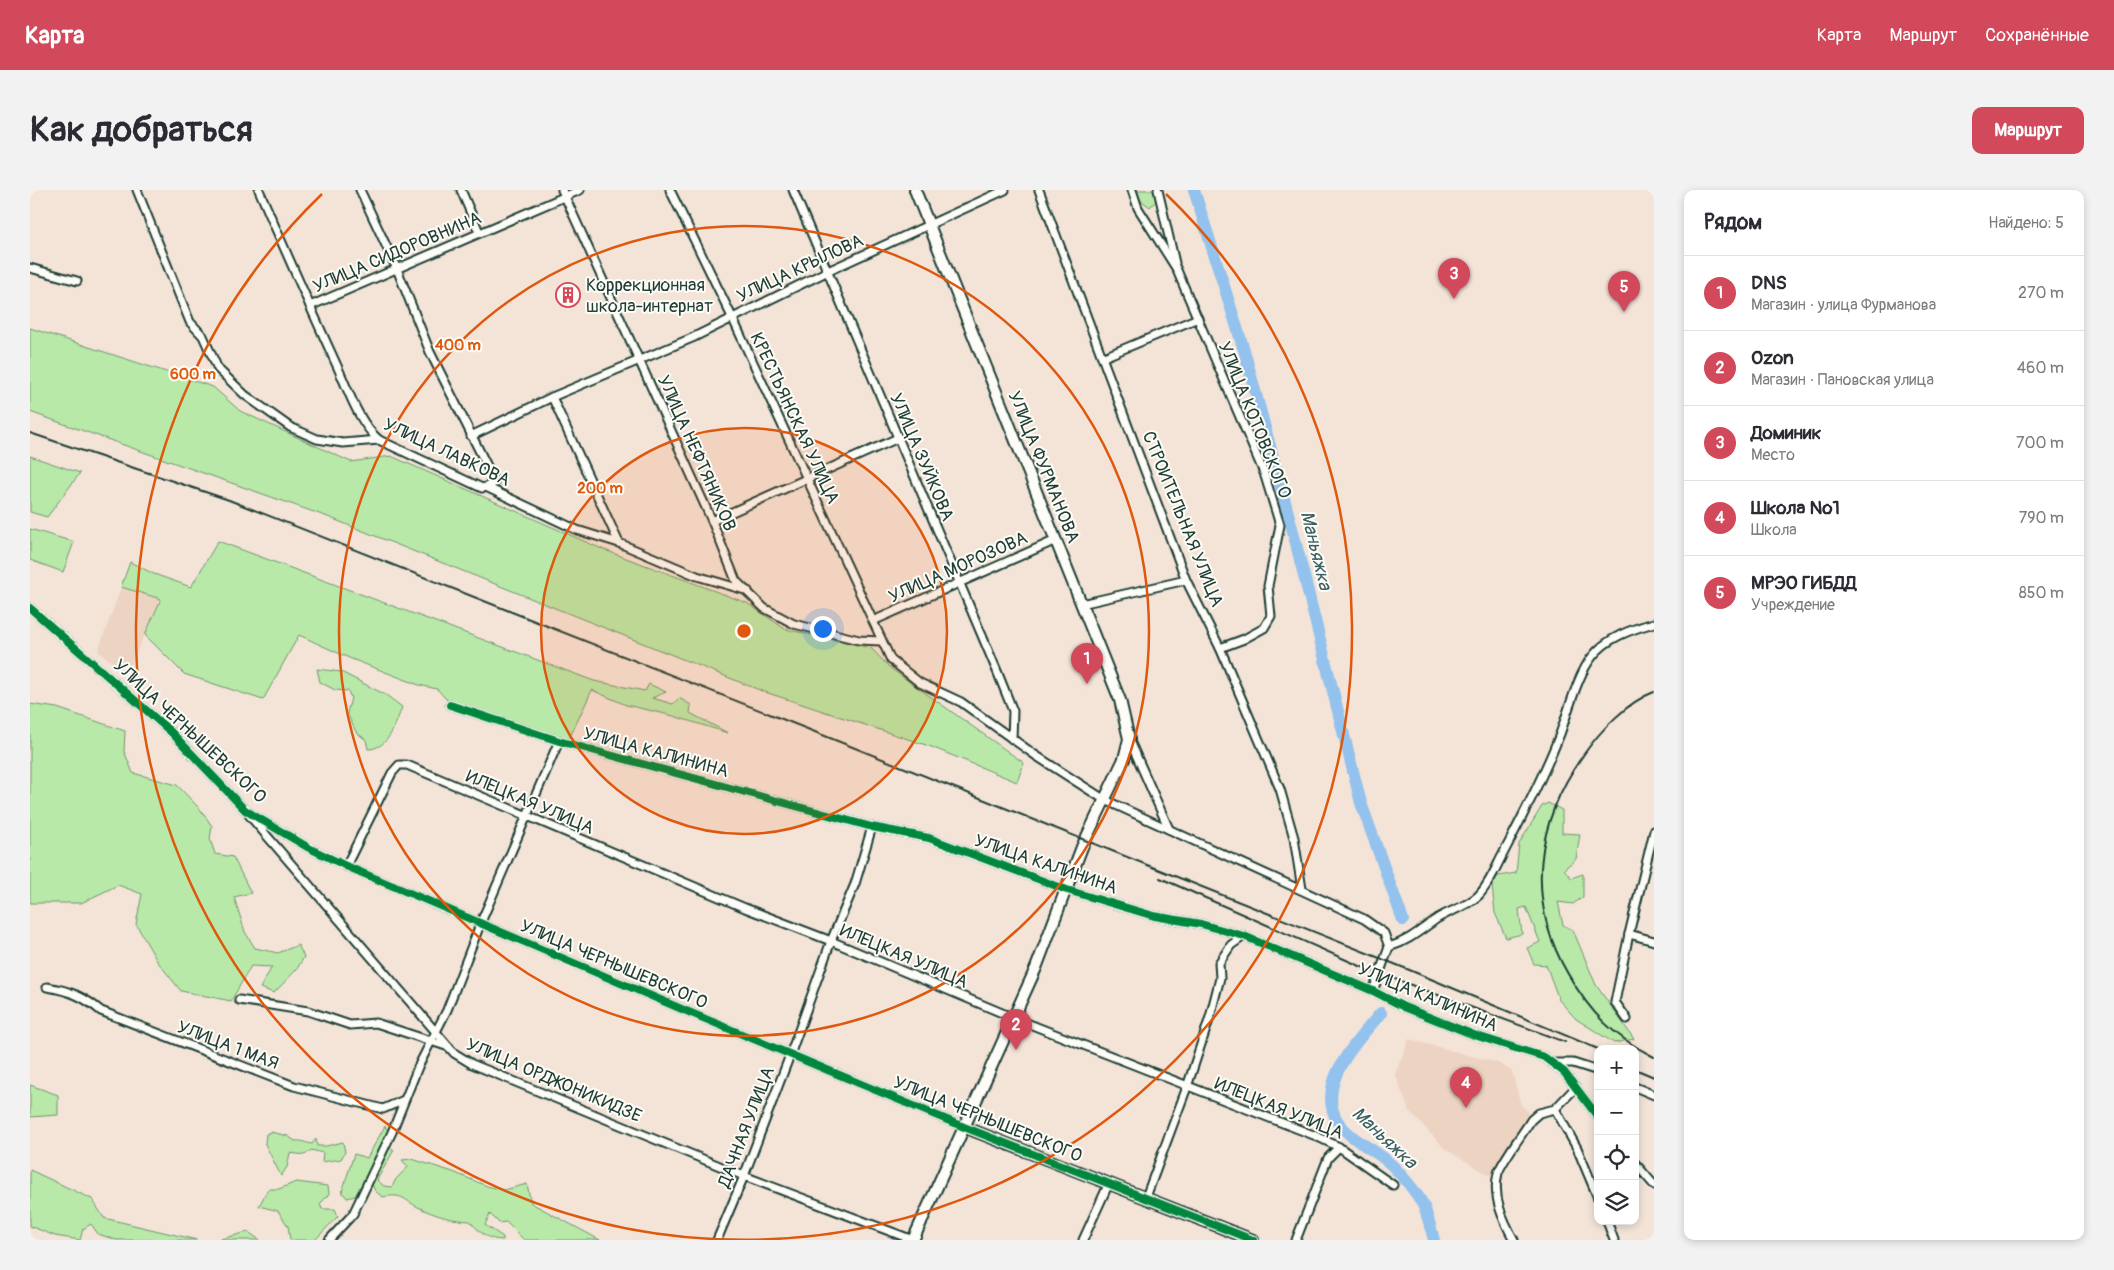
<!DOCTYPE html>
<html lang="ru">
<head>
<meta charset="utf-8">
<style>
	body { margin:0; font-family:Pangolin,sans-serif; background:#f2f2f3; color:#2b2b33 }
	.controls { position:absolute; right:15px; bottom:15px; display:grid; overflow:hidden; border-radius:10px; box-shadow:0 2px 8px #0003 }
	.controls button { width:45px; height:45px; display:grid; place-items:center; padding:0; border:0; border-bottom:1px solid #e1e1e2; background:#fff; color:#2b2b33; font:25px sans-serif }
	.you { position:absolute; left:792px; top:438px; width:18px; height:18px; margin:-12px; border:4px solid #fff; border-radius:50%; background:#1a73e8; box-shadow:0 0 0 8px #1a73e833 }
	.badge { display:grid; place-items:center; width:32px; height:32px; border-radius:50%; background:#d1495b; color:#fff; font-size:16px; font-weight:700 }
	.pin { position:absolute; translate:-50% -41px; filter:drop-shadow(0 1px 2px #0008) }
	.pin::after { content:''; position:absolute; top:26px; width:18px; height:15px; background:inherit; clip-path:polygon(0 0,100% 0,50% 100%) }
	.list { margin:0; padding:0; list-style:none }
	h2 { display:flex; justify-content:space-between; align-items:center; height:65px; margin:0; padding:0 20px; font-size:21px }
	h2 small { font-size:16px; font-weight:400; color:#7c7c81 }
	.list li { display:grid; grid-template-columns:32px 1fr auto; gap:15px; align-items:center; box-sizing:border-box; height:75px; padding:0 20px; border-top:1px solid #e1e1e2 }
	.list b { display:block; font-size:19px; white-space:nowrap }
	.list p { margin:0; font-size:16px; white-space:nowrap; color:#7c7c81 }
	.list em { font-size:16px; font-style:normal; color:#7c7c81 }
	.icon { flex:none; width:28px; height:28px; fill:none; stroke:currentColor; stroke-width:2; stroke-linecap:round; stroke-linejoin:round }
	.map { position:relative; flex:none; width:1624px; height:1050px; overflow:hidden; border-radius:10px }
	header { display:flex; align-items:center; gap:30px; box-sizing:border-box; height:70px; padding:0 25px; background:#d1495b; color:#fff }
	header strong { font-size:24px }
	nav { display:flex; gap:28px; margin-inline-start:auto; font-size:18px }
	.intro { display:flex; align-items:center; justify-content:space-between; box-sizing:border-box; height:120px; padding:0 30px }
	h1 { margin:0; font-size:35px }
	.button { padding:12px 22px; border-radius:10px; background:#d1495b; color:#fff; font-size:18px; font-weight:700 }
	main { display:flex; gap:30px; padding:0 30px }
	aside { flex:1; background:#fff; border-radius:10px; box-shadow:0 2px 8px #0003 }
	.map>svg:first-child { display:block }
	.built { fill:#edd4c2 }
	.green { fill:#b9e9a8; stroke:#6c936e }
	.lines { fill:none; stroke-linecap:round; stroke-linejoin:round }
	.river { stroke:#92c2ed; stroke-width:12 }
	.street-casing { stroke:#1f3d34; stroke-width:11 }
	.secondary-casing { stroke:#1f3d34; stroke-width:14 }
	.street { stroke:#fdfcf7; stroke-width:7 }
	.secondary { stroke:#fdfcf7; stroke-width:10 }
	.rail { stroke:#1f3d34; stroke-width:2 }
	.cycleway-casing { stroke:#fdfcf7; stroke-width:11 }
	.cycleway { stroke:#00873e; stroke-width:8 }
	.ring { fill:none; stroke:#de580e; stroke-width:2.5 }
	.labels { text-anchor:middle; stroke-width:4; stroke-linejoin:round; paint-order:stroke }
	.street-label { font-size:18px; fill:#1f3d34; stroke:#fdfcf7 }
	.poi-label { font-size:18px; fill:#1f3d34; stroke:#fdfcf7; text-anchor:start }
	.water-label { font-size:19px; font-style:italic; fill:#3c5e62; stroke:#fdfcf7 }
	.centre { fill:#de580e; stroke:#fdfcf7; stroke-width:2.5 }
	.ring-label { font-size:15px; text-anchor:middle; font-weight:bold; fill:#de580e; stroke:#fdfcf7; stroke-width:4; stroke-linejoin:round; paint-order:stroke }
</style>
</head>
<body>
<header>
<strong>Карта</strong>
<nav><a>Карта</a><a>Маршрут</a><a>Сохранённые</a></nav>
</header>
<div class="intro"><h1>Как добраться</h1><a class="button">Маршрут</a></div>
<main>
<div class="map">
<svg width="1624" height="1050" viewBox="0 0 1624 1050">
	<rect width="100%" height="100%" fill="#f4e4d8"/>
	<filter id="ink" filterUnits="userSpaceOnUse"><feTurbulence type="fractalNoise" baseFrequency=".02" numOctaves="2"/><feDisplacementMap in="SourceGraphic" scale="10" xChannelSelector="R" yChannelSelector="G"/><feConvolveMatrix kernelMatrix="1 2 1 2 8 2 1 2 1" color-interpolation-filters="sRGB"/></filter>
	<g filter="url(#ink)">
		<g class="built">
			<path d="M 91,397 L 131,409 L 101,475 L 90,479 L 68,461 Z"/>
			<path d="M 1379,849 L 1468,873 L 1482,881 L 1491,915 L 1499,922 L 1495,928 L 1497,931 L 1462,987 L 1415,959 L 1379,921 L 1365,884 Z"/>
		</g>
		<g class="green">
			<path d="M 1104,0 L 1125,0 L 1127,10 L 1120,17 L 1106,7 Z"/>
			<path d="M 0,138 L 183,197 L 210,221 L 321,272 L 361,266 L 572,359 L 717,413 L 755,439 L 841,458 L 860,478 L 994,573 L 987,592 L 899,556 L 732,501 L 298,327 L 0,222 Z"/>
			<path d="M 0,266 L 50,283 L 17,327 L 0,322 Z"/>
			<path d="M 0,339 L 44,352 L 33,382 L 0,370 Z"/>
			<path d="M 188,351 L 564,491 L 615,501 L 619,494 L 636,502 L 622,508 L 643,514 L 649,508 L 661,515 L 660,523 L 698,543 L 640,525 L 596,515 L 562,500 L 539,549 L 417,510 L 407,499 L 389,495 L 319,468 L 269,445 L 233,510 L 154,484 L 115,445 L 131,409 L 91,397 L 100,372 L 124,384 L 161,397 Z"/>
			<path d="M 287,479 L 311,482 L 356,505 L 372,517 C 366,533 359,559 338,559 L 336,550 L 326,542 L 317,523 L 321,508 L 318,501 L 305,500 L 290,492 Z"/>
			<path d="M 0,514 L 27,518 L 95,541 L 94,561 L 103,583 L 147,595 L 170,619 L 182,636 L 180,649 L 185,664 L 203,667 L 221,703 L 204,707 L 215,742 L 225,758 L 248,763 L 268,755 L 274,767 L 267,779 L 244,803 L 230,798 L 242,777 L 221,776 L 201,811 L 151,801 L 127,771 L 106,734 L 112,704 L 88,695 L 51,713 L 0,713 Z"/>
			<path d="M 1518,613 L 1532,620 L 1532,643 L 1550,644 L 1546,669 L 1534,679 L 1541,688 L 1553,684 L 1553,707 L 1543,714 L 1528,712 L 1533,735 L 1543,740 L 1566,795 L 1604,849 L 1584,853 L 1546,829 L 1529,810 L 1516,775 L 1504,774 L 1497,758 L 1510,752 L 1496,717 L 1489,719 L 1492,744 L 1476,748 L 1465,723 L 1462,696 L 1468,686 L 1486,683 L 1489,654 L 1512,616 Z"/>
			<path d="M 0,895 L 28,905 L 28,925 L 0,927 Z"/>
			<path d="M 355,936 L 358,941 L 343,973 L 325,1006 L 317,1008 L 312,1002 L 324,964 L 337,968 Z"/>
			<path d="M 241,942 L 258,946 L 265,951 C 272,950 275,953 282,954 L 286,949 L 287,956 L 296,956 L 313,952 L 315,962 L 311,969 L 292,972 L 293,963 L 281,960 L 275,965 L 260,963 L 257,977 L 251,986 L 235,954 L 236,944 Z"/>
			<path d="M 360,958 L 364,960 L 347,990 L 354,996 L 362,997 L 366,989 L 378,977 L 372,970 L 382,969 L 423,982 L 457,996 L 474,1000 L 497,994 L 501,1013 L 570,1050 L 494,1050 L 476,1032 L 469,1033 L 460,1024 L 455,1035 L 473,1047 L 473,1050 C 458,1050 449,1042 440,1031 C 422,1030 406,1026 390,1018 C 373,1010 374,1003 353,1007 L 345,1001 L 342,994 L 345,981 Z"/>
			<path d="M 0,980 L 62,1009 L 74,1028 L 167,1050 L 86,1050 L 68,1044 L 61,1034 L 53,1039 L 50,1050 L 25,1046 L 0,1036 Z"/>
			<path d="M 266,992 L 298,996 L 299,1004 L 290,1014 L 292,1019 L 305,1019 L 308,1026 L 285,1050 L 260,1050 L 258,1036 L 248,1021 L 229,1016 L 238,999 L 249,999 Z"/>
			<path d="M 218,1042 L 230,1050 L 187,1050 Z"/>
		</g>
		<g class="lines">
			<g class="river">
				<path d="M 1164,0 L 1214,160 L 1261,334 L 1331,613 L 1373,730"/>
				<path d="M 1351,823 C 1328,850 1284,894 1308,932 C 1320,949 1340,957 1356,970 C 1367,979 1388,1003 1394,1017 C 1398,1027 1401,1039 1404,1050"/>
			</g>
			<defs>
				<g id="street">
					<path d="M 107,0 L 160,132 L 173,146 L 188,179 L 215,205 L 260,237 L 287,249 L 313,253 L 349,250"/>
					<path d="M 229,0 C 255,60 281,119 308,178 C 319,202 329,233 349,250 L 452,298 L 456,297 L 547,340 L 589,353 L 667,386 L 718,401"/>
					<path d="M 330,0 L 367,79 L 400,162 L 462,286 L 464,293 L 456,297"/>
					<path d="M 431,0 L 449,42"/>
					<path d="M 532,0 L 682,331 L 706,391 L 734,418 L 764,434 L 829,450 L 851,451"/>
					<path d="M 640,0 L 702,127 L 861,470 L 890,493 L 931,512 L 1005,565 L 1075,610 L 1334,729 L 1354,743 L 1359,757 L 1343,801"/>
					<path d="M 763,0 L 967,481 L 983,521 L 982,549"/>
					<path d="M 1009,0 L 1156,390 L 1190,458 L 1250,599 L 1264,648 L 1272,699"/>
					<path d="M 1102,0 L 1108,18 L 1146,78 L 1234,283 L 1250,335 L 1238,396 L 1241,426 L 1234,438 L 1214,449 L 1190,458"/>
					<path d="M 1128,0 L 1145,73"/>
					<path d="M 0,78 L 47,91"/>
					<path d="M 280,116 L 550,0"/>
					<path d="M 1074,167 L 1168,128"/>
					<path d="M 522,207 L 589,353"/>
					<path d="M 441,246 L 522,207 L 662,148 L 798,81 L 975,0"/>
					<path d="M 682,331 L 868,248"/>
					<path d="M 1051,414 L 1156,390"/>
					<path d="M 0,418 L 141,542 L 215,620 L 279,658 L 316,676 L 654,820 L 934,937"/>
					<path d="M 843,431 L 1026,350"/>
					<path d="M 420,515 L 529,551 L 842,637 L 899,648 L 1037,700 L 1124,726 L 1171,734 L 1214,746 L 1343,801 L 1374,817 L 1444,845 L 1514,867 L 1534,882 L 1568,927"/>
					<path d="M 1099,549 L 1139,639"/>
					<path d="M 219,625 L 424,863 L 442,874 L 714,986 L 883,1050"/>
					<path d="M 316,676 L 362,583 L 369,575 L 377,575 L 715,718 L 801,751 L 984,828 L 1286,946 L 1309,957 L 1363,995"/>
					<path d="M 1599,744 L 1624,751"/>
					<path d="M 1359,757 C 1379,751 1392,739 1408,728 C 1421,720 1436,717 1448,706 C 1459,695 1466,677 1473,664 C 1494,624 1514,585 1530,544 C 1538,522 1548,484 1562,467 C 1576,448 1602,439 1624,433"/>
					<path d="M 17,797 C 40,801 53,806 71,821 L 264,896 L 353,919 L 374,910"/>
					<path d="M 209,810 L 278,821 L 320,835 L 346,833 L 419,857"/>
					<path d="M 1597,829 L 1585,812 L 1599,744 L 1624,641"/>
					<path d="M 1523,873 L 1543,873 L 1568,881"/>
					<path d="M 1605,897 L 1624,905"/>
					<path d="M 1525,919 L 1547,958 L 1568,1008"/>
					<path d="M 1605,973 L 1624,995"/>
					<path d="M 1116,1007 L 1157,897 L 1180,827 L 1190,788 L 1189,773 L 1201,755 L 1214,746"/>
					<path d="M 1577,1031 L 1584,1050"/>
					<path d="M 299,1050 L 323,1024 L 362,942 L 388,877 L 417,820 L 451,732 L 529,551"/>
					<path d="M 687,1050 L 714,986 L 760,865 L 801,751 L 825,694 L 842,637"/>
					<path d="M 1053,1050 L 1079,993"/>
					<path d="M 1266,1050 L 1298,968 L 1309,957"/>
					<path d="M 1484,1050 C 1473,1030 1462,1007 1468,983 C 1472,971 1494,942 1501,930 L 1509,923 L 1525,919 L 1545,898"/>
				</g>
				<g id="secondary">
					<path d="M 934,937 L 1223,1050"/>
					<path d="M 883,1050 L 1006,778 L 1052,657 L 1094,569 L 1099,549 L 1090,510 L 885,0"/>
				</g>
			</defs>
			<use href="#street" class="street-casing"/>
			<use href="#secondary" class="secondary-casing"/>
			<use href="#street" class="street"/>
			<use href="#secondary" class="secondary"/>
			<g class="rail">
				<path d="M 0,243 L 199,310 L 790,544 L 1377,779 L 1568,859"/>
				<path d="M 1624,502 C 1597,512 1570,541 1554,564 C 1505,632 1495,710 1538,784 C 1561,824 1583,846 1624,867"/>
				<path d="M 1130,688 L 1330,776 L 1535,852"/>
				<path d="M 1605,879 L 1624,887"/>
			</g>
			<defs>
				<g id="cycleway">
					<path d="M 0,418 L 141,542 L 215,620 L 279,658 L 316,676 L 654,820 L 934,937 L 1223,1050"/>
					<path d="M 420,515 L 529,551 L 842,637 L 899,648 L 1037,700 L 1124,726 L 1171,734 L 1214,746 L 1343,801 L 1374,817 L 1444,845 L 1514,867 L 1534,882 L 1568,927"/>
				</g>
			</defs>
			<use href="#cycleway" class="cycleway-casing"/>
			<use href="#cycleway" class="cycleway"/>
		</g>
	</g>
	<circle cx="714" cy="441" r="203" fill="#de580e" fill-opacity=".12"/>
	<g class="ring">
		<circle cx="714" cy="441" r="203"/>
		<circle cx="714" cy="441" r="405"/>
		<path d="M1136 4A608 608 0 1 1 292 4"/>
	</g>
	<defs>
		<symbol id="building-ring" viewBox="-11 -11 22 22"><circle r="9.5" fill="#fdfcf7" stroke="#d1495b" stroke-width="1.5"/><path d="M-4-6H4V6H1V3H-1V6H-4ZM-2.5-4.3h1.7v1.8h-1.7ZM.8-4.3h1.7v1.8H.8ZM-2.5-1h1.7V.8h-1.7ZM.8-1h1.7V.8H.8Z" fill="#d1495b"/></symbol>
	</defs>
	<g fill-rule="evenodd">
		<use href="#building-ring" x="524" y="91" width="28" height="28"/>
	</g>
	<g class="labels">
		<g class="street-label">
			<text transform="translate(367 62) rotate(-23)" y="6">УЛИЦА СИДОРОВНИНА</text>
			<text transform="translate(770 78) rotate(-25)" y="6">УЛИЦА КРЫЛОВА</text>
			<text transform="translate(765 228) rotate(65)" y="6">КРЕСТЬЯНСКАЯ УЛИЦА</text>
			<text transform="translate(1225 230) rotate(68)" y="6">УЛИЦА КОТОВСКОГО</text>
			<text transform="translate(417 262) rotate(25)" y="6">УЛИЦА ЛАВКОВА</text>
			<text transform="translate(667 263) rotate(66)" y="6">УЛИЦА НЕФТЯНИКОВ</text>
			<text transform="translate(892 267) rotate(67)" y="6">УЛИЦА ЗУЙКОВА</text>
			<text transform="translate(1014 277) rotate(68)" y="6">УЛИЦА ФУРМАНОВА</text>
			<text transform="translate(1153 329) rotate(68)" y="6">СТРОИТЕЛЬНАЯ УЛИЦА</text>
			<text transform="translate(928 377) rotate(-24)" y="6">УЛИЦА МОРОЗОВА</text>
			<text transform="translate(160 541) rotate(43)" y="6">УЛИЦА ЧЕРНЫШЕВСКОГО</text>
			<text transform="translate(626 562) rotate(15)" y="6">УЛИЦА КАЛИНИНА</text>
			<text transform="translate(500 612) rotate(23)" y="6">ИЛЕЦКАЯ УЛИЦА</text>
			<text transform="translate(1016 674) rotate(19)" y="6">УЛИЦА КАЛИНИНА</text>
			<text transform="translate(874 766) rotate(23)" y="6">ИЛЕЦКАЯ УЛИЦА</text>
			<text transform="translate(584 774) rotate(23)" y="6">УЛИЦА ЧЕРНЫШЕВСКОГО</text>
			<text transform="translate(1398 807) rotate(23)" y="6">УЛИЦА КАЛИНИНА</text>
			<text transform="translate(198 855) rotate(21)" y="6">УЛИЦА 1 МАЯ</text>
			<text transform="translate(524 890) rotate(23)" y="6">УЛИЦА ОРДЖОНИКИДЗЕ</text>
			<text transform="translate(1249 918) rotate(22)" y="6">ИЛЕЦКАЯ УЛИЦА</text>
			<text transform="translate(958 929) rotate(22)" y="6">УЛИЦА ЧЕРНЫШЕВСКОГО</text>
			<text transform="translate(716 937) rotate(-69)" y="6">ДАЧНАЯ УЛИЦА</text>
		</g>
		<g class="poi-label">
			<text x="556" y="101">Коррекционная<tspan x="556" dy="21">школа-интернат</tspan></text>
		</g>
		<g class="water-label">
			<text transform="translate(1287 360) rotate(76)" y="7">Маньяжка</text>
			<text transform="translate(1355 947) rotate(43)" y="7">Маньяжка</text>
		</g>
	</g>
	<circle cx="714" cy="441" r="8" class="centre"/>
	<g class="ring-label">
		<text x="428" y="160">400 m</text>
		<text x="163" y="189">600 m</text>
		<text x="570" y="303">200 m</text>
	</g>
</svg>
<div class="controls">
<button>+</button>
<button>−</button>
<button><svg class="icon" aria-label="locate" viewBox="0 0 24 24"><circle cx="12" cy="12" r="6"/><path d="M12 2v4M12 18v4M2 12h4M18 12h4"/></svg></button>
<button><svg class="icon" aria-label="layers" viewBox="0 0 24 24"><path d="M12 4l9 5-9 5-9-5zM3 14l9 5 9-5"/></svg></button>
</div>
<div class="you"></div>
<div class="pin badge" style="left:1057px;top:494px">1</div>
<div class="pin badge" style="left:986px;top:860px">2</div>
<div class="pin badge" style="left:1424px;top:109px">3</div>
<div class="pin badge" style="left:1436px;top:918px">4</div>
<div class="pin badge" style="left:1594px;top:122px">5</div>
</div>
<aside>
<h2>Рядом<small>Найдено: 5</small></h2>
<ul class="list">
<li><span class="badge">1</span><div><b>DNS</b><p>Магазин · улица Фурманова</p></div><em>270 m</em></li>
<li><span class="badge">2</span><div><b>Ozon</b><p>Магазин · Пановская улица</p></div><em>460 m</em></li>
<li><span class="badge">3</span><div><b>Доминик</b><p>Место</p></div><em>700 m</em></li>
<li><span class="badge">4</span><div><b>Школа №1</b><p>Школа</p></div><em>790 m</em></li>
<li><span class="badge">5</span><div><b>МРЭО ГИБДД</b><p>Учреждение</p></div><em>850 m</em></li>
</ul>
</aside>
</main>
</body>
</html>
